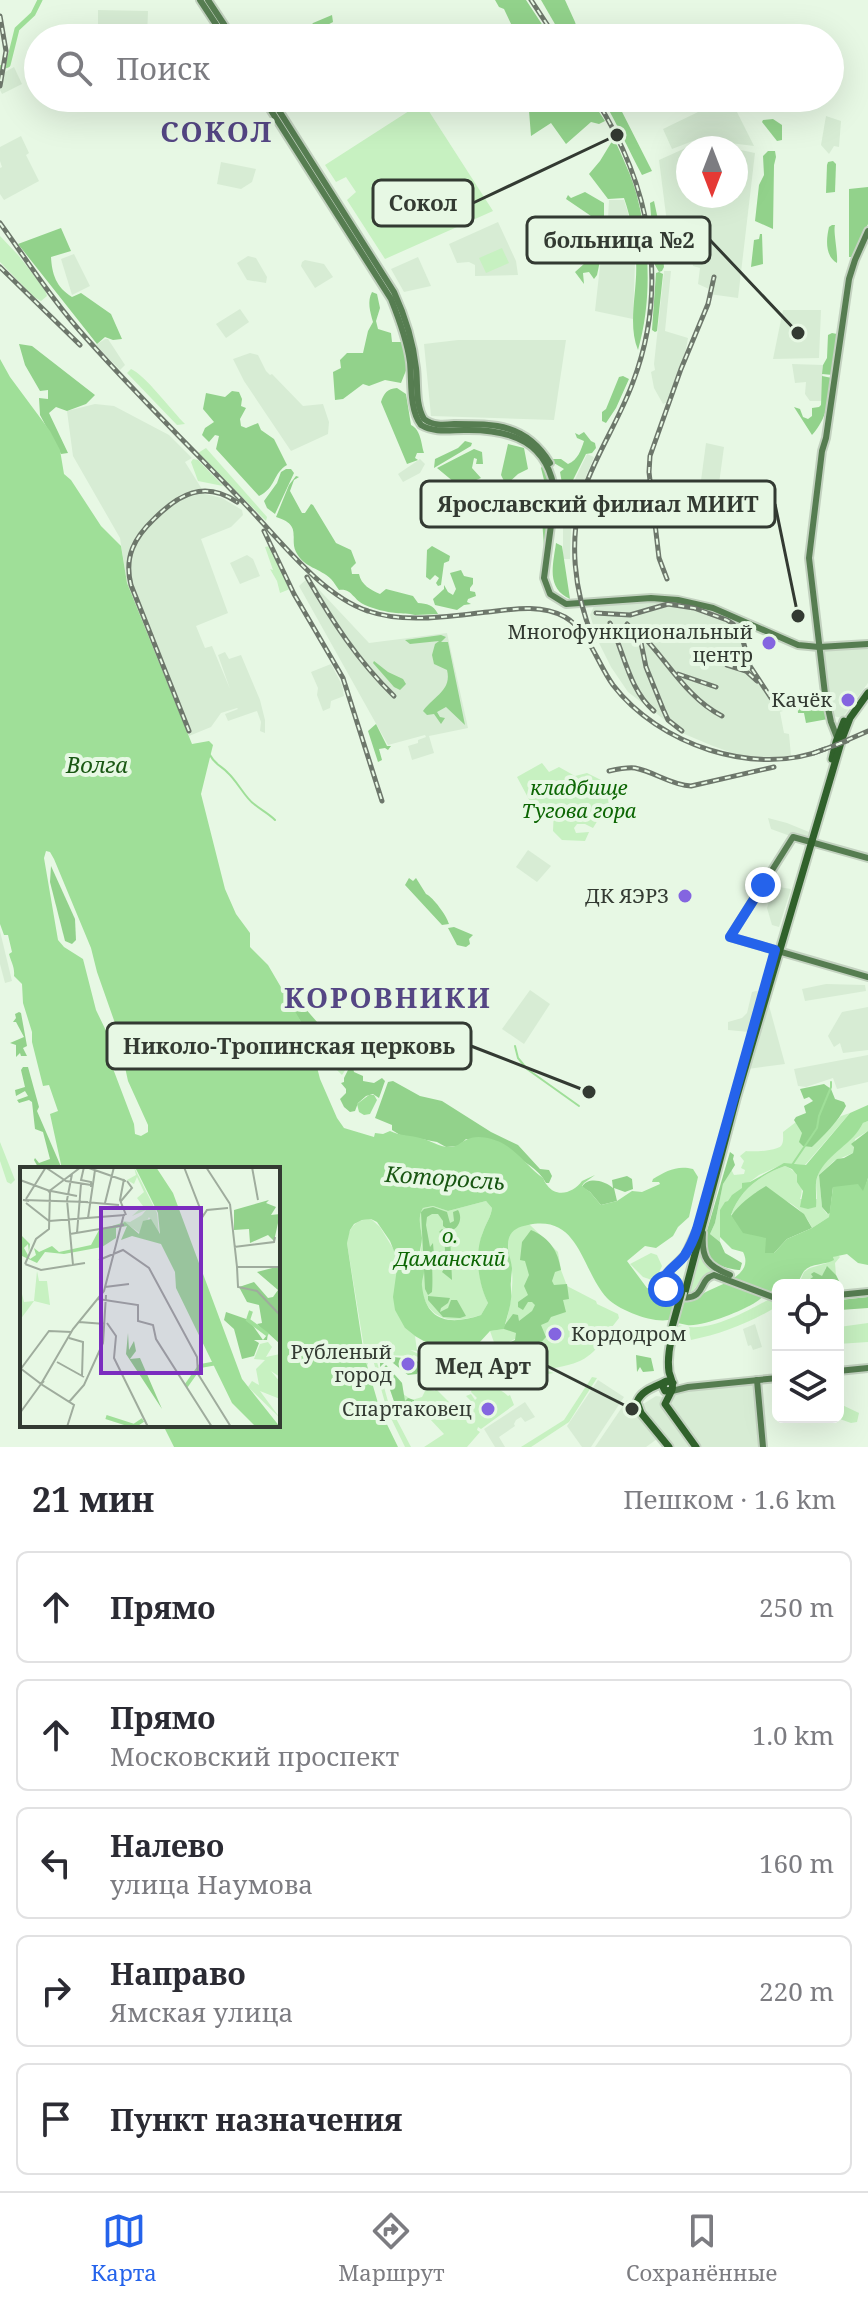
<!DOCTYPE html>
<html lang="ru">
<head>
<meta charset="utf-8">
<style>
	body { margin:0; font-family:"Noto Serif",serif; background:#f2f2f3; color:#2b2b33 }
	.controls { position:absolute; right:24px; bottom:24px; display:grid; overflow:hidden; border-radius:12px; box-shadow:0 8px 32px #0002 }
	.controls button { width:72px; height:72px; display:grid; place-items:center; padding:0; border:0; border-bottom:2px solid #e1e1e2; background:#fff; color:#2b2b33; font:40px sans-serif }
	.compass { position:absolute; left:676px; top:136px; width:72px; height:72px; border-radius:50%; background:#fff; box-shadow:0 8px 32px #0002; rotate:180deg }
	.stop { position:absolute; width:24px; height:24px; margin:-18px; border:6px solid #2563eb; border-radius:50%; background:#fff }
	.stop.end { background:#2563eb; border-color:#fff; box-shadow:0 2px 8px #0008 }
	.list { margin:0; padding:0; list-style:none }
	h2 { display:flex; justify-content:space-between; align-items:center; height:104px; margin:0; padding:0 32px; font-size:34px }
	h2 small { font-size:26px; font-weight:400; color:#7c7c81 }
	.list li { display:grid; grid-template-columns:52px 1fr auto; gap:24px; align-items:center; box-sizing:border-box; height:112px; margin:0 16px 16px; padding:0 16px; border:2px solid #e1e1e2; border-radius:12px }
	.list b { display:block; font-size:30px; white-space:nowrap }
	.list p { margin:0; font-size:26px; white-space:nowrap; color:#7c7c81 }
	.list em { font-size:26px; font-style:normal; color:#7c7c81 }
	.icon { flex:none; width:44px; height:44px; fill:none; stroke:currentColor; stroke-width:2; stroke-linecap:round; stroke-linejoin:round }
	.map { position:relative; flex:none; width:868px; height:1447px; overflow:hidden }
	.search { position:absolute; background:#fff; box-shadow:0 8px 32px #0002; left:24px; right:24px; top:24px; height:88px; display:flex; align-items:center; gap:20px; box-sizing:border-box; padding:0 28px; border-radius:44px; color:#7c7c81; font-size:30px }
	.sheet { height:744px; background:#fff }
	nav { display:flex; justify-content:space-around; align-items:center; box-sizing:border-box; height:112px; border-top:2px solid #e1e1e2; background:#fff; font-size:22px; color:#7c7c81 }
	nav a { display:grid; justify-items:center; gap:4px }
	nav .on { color:#2563eb }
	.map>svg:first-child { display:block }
	.built { fill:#d7ecd4 }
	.green { fill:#c7f1c1 }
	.forest { fill:#92d28b }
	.water { fill:#9fdf98; fill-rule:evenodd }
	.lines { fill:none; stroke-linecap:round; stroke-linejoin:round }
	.stream { stroke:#9fdf98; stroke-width:2 }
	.river { stroke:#9fdf98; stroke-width:5 }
	.secondary-casing { stroke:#c3d2c0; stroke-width:10 }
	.primary-casing { stroke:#c3d2c0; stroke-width:11 }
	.secondary { stroke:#567d51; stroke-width:6 }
	.primary { stroke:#30612b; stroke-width:7 }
	.rail-casing { stroke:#6d776b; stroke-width:5 }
	.rail { stroke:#e7f8e4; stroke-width:2; stroke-dasharray:6; stroke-linecap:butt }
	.primary-bridge-casing { stroke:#c3d2c0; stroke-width:11; stroke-linecap:butt }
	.primary-bridge { stroke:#30612b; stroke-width:7 }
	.route { stroke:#2563eb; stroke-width:10 }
	.poi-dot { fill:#8465e0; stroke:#e7f8e4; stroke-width:3 }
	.labels { text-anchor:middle; stroke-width:8; stroke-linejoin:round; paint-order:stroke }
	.poi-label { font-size:20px; fill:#333a32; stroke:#e7f8e4; text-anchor:end }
	.park-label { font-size:20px; font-style:italic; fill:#0c6603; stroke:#e7f8e4 }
	.water-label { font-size:22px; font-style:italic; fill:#195713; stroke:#e7f8e4 }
	.district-label { font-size:28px; font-weight:bold; letter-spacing:2px; fill:#544684; stroke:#e7f8e4 }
	.inset-river { fill:none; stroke:#9fdf98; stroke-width:4 }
	.inset-road { fill:none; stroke:#9fac9d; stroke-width:2 }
	.view { fill:#7b2cbf; fill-opacity:0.15; stroke:#7b2cbf; stroke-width:4 }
	.inset-edge { fill:none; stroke:#333a32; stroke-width:4 }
	.leader { fill:none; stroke:#333a32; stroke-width:3 }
	.callout-dot { fill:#333a32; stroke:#e7f8e4; stroke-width:3 }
	.callout { fill:#e7f8e4; stroke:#333a32; stroke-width:3 }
	.callout-label { font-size:22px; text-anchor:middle; font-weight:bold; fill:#333a32 }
</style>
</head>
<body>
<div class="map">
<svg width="868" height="1447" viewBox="0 0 868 1447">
	<rect width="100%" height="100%" fill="#e7f8e4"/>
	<g class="built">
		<path d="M 98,10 L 148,11 L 147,38 L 98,38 Z"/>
		<path d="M 14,67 L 22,84 L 2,94 L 0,90 L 5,72 Z"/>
		<path d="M 727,98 L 730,98 L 754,146 L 698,139 L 672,149 L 663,129 Z"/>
		<path d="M 826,116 L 841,121 L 839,147 L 834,146 L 829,154 L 821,145 Z"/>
		<path d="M 21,136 L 29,153 L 26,155 L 39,181 L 4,200 L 0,194 L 0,168 L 2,167 L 0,161 L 0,147 Z"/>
		<path d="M 699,142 L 729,148 L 688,148 L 688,196 L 736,196 L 736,149 L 755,153 L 738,298 L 709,294 L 709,289 L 698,284 L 700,268 L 693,266 L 692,260 L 672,262 L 659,160 Z"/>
		<path d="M 221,162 L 256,169 L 252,182 L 241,189 L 217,184 Z"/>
		<path d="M 609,200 L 624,200 L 628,213 L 635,263 L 633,319 L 595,311 L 601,257 L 606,257 Z"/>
		<path d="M 498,222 L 516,261 L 518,275 L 475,276 L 475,265 L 469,262 L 457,263 L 449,244 Z"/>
		<path d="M 74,254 L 90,286 L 72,295 L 61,259 Z"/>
		<path d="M 248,256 L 256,258 L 267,277 L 266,283 L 247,280 L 237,263 Z"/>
		<path d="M 418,257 L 431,286 L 404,292 L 391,269 Z"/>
		<path d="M 305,260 L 324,264 L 333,277 L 315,288 L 301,266 L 302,262 Z"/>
		<path d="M 664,271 L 671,271 L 665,331 L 688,338 L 685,354 L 668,402 L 663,404 L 654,388 L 651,372 L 655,370 L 654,364 Z"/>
		<path d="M 240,309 L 249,322 L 226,338 L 216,324 Z"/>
		<path d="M 783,310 L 821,310 L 819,358 L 773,359 Z"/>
		<path d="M 105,339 L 108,339 L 125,365 L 120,370 L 96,345 Z"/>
		<path d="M 458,340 L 566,340 L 554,420 L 431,416 L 424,344 Z"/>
		<path d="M 250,353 L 258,355 L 266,371 L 270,375 L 272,374 L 303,406 L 323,404 L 329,422 L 328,434 L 291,451 L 244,381 L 233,359 Z"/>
		<path d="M 792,364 L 823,365 L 822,401 L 810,401 L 805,394 L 806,382 L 795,383 Z"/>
		<path d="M 95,404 L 114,406 L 169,435 L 192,458 L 185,462 L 205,494 L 222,498 L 242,510 L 243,515 L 231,527 L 201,539 L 228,613 L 196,626 L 205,648 L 212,646 L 230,689 L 218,655 L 225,652 L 229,659 L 241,655 L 260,700 L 265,720 L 265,733 L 260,731 L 261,722 L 257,711 L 228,721 L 225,714 L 238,709 L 237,708 L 221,713 L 211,727 L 189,736 L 127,583 L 120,538 L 73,456 L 67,411 Z"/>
		<path d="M 706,443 L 724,447 L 718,491 L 700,488 Z"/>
		<path d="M 587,454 L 594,457 L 576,500 L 571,527 L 570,559 L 563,559 L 563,523 L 568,494 Z"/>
		<path d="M 420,459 L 425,464 L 420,473 L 403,482 L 398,474 Z"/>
		<path d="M 247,555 L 253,559 L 260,576 L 240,584 L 230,563 Z"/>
		<path d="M 308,578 L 369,643 L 447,633 L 468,728 L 429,736 L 434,753 L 412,760 L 408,746 L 418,743 L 418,740 L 426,737 L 425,735 L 388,745 L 299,586 Z"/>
		<path d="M 661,600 L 708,608 L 752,627 L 745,645 L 754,670 L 764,686 L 772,692 L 780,691 L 785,698 L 786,710 L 780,712 L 784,733 L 789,734 L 791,756 L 772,758 L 738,755 L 713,746 L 682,733 L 628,692 L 611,667 L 598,641 L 590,615 L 595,604 Z"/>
		<path d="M 868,646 L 868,683 L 842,718 L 833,716 L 821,649 Z"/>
		<path d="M 331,664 L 342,685 L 344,696 L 331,701 L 330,708 L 323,711 L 317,695 L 318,688 L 311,672 Z"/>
		<path d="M 768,818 L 787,823 L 809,832 L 807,839 L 793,837 L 771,829 Z"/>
		<path d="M 528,850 L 551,866 L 537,882 L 516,867 Z"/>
		<path d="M 779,887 L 791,889 L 779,927 L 772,925 L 767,908 L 771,895 Z"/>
		<path d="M 0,931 L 12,981 L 5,983 L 0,964 Z"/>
		<path d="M 826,984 L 865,985 L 866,991 L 805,1001 L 802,989 Z"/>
		<path d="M 530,990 L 550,1004 L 524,1044 L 502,1029 Z"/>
		<path d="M 756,991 L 761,992 L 749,1032 L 728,1030 L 728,1022 L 742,1018 L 747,1013 L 752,992 Z"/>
		<path d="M 768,1002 L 785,1064 L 748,1069 Z"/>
		<path d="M 868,1007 L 868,1050 L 843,1053 L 840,1043 L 834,1047 L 828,1036 L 842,1012 Z"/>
		<path d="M 868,1055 L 868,1082 L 837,1089 L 833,1078 L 806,1087 L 798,1086 L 794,1069 Z"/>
		<path d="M 755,1324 L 762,1347 L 753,1350 L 751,1345 L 748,1346 L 743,1329 Z"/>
		<path d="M 598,1380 L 624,1397 L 591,1447 L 582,1447 L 567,1426 Z"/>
		<path d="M 756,1382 L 762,1447 L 699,1447 L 667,1403 L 668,1399 L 683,1389 Z"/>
		<path d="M 656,1396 L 664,1397 L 663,1402 L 693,1447 L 672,1447 L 642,1410 L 640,1406 Z"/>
		<path d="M 627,1400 L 657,1439 L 646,1447 L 595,1447 Z"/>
		<path d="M 525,1402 L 535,1417 L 525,1422 L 521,1417 L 516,1420 L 514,1424 L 515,1426 L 499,1437 L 505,1447 L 495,1447 L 484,1429 Z"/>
	</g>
	<g class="green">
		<path d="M 423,102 L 493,211 L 385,259 L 347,200 L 356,192 L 346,177 L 336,182 L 325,165 Z"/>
		<path d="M 0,236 L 19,256 L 45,290 L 47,296 L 41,301 L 34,297 L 0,262 Z"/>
		<path d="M 502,248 L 509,263 L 486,273 L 479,258 Z"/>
		<path d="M 131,369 C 145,375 172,411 185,424 L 177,425 L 127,373 Z"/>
		<path d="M 206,448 L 267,517 L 266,521 L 198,453 Z"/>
		<path d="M 193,459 L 198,460 L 223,486 L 198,481 L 191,462 Z"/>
		<path d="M 270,546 L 290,589 L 280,593 L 277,581 L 270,569 L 273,570 L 265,547 Z"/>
		<path d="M 542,763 L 549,772 L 559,767 L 575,776 L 587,773 L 607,783 L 603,789 L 612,797 L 593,828 L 585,824 L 577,824 L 574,828 L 576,833 L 589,832 L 585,841 L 562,840 L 553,831 L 554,808 L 533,807 L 517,777 Z"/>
		<path d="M 328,1035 C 338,1046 354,1061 342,1075 L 333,1066 L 324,1064 L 316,1053 L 315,1043 L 311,1036 L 317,1037 Z"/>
		<path d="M 850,1113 L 805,1165 L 783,1164 L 759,1175 L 743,1187 L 720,1237 L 720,1242 L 710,1234 L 715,1223 L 723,1184 L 731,1169 L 734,1175 L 744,1174 L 745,1170 L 741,1168 L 744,1161 L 740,1156 L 746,1151 C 753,1152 776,1151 781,1146 C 784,1143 783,1136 783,1132 L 796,1122 L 812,1147 L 841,1116 Z"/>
		<path d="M 868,1121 L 868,1131 L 855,1139 L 853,1153 L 834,1161 L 819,1175 L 822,1207 L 827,1214 L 830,1213 L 829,1217 L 812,1228 C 801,1203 780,1197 756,1192 L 731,1215 C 739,1191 761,1174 785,1166 C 799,1171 805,1186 800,1199 L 817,1199 C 817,1193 815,1184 817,1178 C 822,1157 853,1143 863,1123 Z"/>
		<path d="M 0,1142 L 15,1180 L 11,1184 L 7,1182 L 0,1161 Z"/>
		<path d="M 486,1201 L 492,1208 C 491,1217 486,1223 483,1232 C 475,1254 478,1282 488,1303 L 481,1315 C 432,1331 417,1304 420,1258 C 420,1252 422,1245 422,1239 C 421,1227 417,1218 423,1208 L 433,1206 L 448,1211 Z"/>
		<path d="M 371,1219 L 380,1227 L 397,1255 L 405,1328 L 415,1336 L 417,1351 L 410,1350 C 422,1355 433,1363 445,1367 C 462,1373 490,1372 503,1380 C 481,1379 457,1385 443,1371 L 414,1355 L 412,1356 L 382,1355 L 378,1356 L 378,1360 L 373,1354 L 371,1355 L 367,1366 L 347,1243 C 348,1229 355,1219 371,1219 Z"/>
		<path d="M 529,1224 L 558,1252 L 561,1270 L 567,1286 L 596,1301 L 597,1304 L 618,1314 L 619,1318 L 612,1327 L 613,1330 C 586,1361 586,1362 545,1370 L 554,1373 L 512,1380 L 514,1384 L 516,1382 L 520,1383 L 512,1386 L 507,1380 L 515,1378 L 522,1368 L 534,1365 L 534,1357 L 525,1351 L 517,1338 L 501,1346 L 506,1347 L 506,1350 L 501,1349 L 500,1353 L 500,1347 L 496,1348 L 490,1331 L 504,1329 C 507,1319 510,1308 511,1297 C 512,1289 513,1279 512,1271 C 511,1259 502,1237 516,1228 C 520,1225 524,1226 529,1224 Z"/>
		<path d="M 699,1252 L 703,1261 L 714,1272 L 704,1276 L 692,1292 L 689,1291 Z"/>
		<path d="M 651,1253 L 657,1255 L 662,1266 L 655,1281 L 643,1277 L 630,1264 Z"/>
		<path d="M 837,1254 L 840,1257 L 835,1263 L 836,1275 L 826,1267 L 823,1276 L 809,1279 L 801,1285 L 793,1285 L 801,1279 L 804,1272 L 810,1268 L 827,1263 Z"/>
		<path d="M 768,1300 L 778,1304 L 778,1306 C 751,1322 722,1334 691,1340 L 689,1331 L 678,1327 L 679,1325 C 707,1334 743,1313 768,1300 Z"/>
		<path d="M 868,1323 L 868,1342 L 838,1344 L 839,1327 Z"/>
		<path d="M 372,1356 L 377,1362 L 389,1405 L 411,1447 L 405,1447 L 387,1410 Z"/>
		<path d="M 386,1365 L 402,1383 L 403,1394 L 412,1400 L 422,1397 L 426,1389 L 435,1391 L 442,1376 L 437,1390 L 464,1417 L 463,1413 L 473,1403 L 466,1396 L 471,1394 L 475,1400 L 477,1398 L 471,1392 L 473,1385 C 485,1385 500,1387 508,1396 L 510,1395 L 514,1405 L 481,1429 L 478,1427 L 477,1430 L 480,1432 L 467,1447 L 424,1447 L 444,1434 L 415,1403 L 398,1413 L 383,1369 Z"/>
		<path d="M 592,1377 L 597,1378 L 569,1422 L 531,1447 L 521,1447 L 564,1420 Z"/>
		<path d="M 838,1403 L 859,1413 L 857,1422 L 851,1423 L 837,1418 Z"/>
	</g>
	<g class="forest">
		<path d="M 495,0 L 526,0 L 551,38 L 524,38 L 519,28 L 512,26 L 504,9 L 499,7 Z"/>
		<path d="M 541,0 L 565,0 L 575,22 L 580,38 L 563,38 Z"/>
		<path d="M 332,15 L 333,22 L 303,38 L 290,38 L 301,31 L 306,33 L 311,29 L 310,27 L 313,23 Z"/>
		<path d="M 528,98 L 590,98 L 605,121 L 599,124 L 591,122 L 566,144 L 551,123 L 531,136 Z"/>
		<path d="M 602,98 L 615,98 L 652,171 L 642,175 C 628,149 617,123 602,98 Z"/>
		<path d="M 773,119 L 782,125 L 782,140 L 777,141 L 762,122 L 763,120 Z"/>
		<path d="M 614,138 C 622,157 632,176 637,196 C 650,246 652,301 638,350 C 627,323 638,290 636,261 C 635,241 631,218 624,198 L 608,199 L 589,174 L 600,161 Z"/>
		<path d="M 768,151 L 775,151 L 776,157 L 774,165 L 773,229 L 755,221 L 759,185 L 764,175 L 763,156 Z"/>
		<path d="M 833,161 L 836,164 L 835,192 L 826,193 L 827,165 L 828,162 Z"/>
		<path d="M 868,187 L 868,224 L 853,257 L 849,257 L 849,189 Z"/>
		<path d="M 585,192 L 604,203 L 604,255 L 601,256 L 597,275 L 594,279 L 589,272 L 583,273 L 584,284 L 575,272 L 585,263 L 591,216 L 566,199 L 568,195 L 571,198 Z"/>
		<path d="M 654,201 L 660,229 L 664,267 L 662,271 L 659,272 L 663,274 L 657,331 L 655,332 L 652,330 L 656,273 L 659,272 L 655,265 L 650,203 Z"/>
		<path d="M 832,225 L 835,225 C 833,231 838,252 837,263 C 825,256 826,240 829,227 Z"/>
		<path d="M 61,228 L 71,251 L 51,257 C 52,274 56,287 72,297 L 81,293 L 111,314 L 122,339 L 113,340 L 105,337 L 97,344 L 18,244 Z"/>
		<path d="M 760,234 L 762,234 L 763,264 L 751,267 L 754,240 L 759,239 Z"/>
		<path d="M 372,292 L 377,294 L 380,308 L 376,321 L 378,329 L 391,333 L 392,342 L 402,342 L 407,368 L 401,383 L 385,380 L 369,386 L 363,384 L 343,399 L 335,400 L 333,372 L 341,368 L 340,360 L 347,353 L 363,353 L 368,331 L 373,322 C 370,312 367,301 372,292 Z"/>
		<path d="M 832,333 L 837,334 L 838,336 L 833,375 L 822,374 L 823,365 L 827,358 L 828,335 Z"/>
		<path d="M 19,344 L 32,346 L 95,395 L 86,404 L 67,411 L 56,407 L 49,413 L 68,453 L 61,454 L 40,415 L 39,398 L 48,399 L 48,390 L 40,391 L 25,365 Z"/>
		<path d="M 623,376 L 629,379 L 616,408 L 606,423 L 602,421 L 602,412 L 606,409 L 619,377 Z"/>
		<path d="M 822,376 L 832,378 C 829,399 827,419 812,435 L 794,407 L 800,409 L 803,417 L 808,419 L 812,416 L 812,408 L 819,407 L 821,405 Z"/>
		<path d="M 397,388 L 406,394 L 411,425 C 421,430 421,443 424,453 L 417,453 L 415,458 L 418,460 L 407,464 L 381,402 C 384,393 387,389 397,388 Z"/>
		<path d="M 232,391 L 239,392 L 242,399 L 241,406 L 246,408 L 240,419 L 241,426 L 246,428 L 258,423 L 261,430 L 274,439 L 287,465 C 273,473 276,488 259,496 L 216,449 L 219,436 L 215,435 L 209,442 L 202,435 L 205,428 L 214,422 L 203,409 L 206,393 L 225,397 Z"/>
		<path d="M 584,432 L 591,441 L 595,443 L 596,448 L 592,453 L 586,454 L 567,492 L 563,489 L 560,472 L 564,469 L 554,463 L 552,459 L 561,459 L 568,464 C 578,460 581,450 584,441 L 577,438 L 575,433 L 579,435 Z"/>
		<path d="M 465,441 L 472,443 L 471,446 L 434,468 L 435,459 L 458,448 Z"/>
		<path d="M 508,444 L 524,448 L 528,469 L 518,474 L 506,485 L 501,475 Z"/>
		<path d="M 474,449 L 482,452 L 483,464 L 476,464 L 477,459 L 474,458 L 472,468 L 481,478 L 460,487 L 437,468 Z"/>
		<path d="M 543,465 C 558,494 549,516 544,547 L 542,519 L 545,484 L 541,468 Z"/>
		<path d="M 286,469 L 291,469 L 294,473 L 275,514 L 267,508 L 264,501 L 277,483 L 281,472 Z"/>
		<path d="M 296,476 L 299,477 L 294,480 L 290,491 L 302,513 L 305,513 L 311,504 L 313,505 L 336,543 L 351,550 L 356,563 L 351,568 L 352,574 L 359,574 C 361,585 371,590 380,594 L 386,589 L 413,596 L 418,603 C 427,604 433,604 438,614 L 415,615 C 408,613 403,614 396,613 C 386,612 374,609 365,605 C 353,600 352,588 339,590 C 336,586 334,582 331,579 C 320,568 304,568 296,552 C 289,538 303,525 276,517 L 289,485 Z"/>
		<path d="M 556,543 L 562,546 L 570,599 C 546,588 553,565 556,543 Z"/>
		<path d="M 432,546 L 450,556 L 449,561 L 444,563 L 441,585 L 438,586 L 436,583 L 439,578 L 435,575 L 430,580 L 426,577 L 427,550 Z"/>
		<path d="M 461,570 L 464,576 L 473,578 L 473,584 L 470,588 L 470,591 L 475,592 L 476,596 L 468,599 L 467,602 L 471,604 L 464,605 L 457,610 L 435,605 L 433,599 L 444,589 L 444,585 L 448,592 L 453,595 L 456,589 L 450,573 Z"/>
		<path d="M 441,635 L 446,637 L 441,642 L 448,642 L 465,725 L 446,707 L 437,712 L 440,717 L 445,718 L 441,724 L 434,714 L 427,715 L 423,711 C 435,695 452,690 447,670 L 434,664 L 432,655 L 435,644 L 439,641 L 410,644 L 405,640 Z"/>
		<path d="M 374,661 L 388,672 L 403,679 L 406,684 L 400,690 L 394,687 L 373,663 Z"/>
		<path d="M 823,696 L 828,719 L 806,723 L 804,713 L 798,713 L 797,700 Z"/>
		<path d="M 376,724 L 387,746 L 391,746 L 388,750 L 385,748 L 379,749 L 382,760 L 378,762 L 368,731 Z"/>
		<path d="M 51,866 L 75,919 L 76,940 L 72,944 L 65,941 L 50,882 Z"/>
		<path d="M 409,878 L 413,881 L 416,878 L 426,894 C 433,897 447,916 449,924 L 442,925 L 405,885 Z"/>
		<path d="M 454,927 L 473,935 L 469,939 L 470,944 L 466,947 L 457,945 L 448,928 Z"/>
		<path d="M 297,999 L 324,1030 L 311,1032 L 307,1026 L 303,1025 L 289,1004 Z"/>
		<path d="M 19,1012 L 21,1013 L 27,1046 L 23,1048 L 27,1056 L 21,1056 L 20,1053 L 16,1057 L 16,1045 L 10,1043 L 24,1037 L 16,1022 L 13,1022 L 16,1018 L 15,1014 Z"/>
		<path d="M 352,1062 L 367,1070 L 356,1067 L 353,1068 L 354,1072 L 363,1076 L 363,1081 L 374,1083 L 382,1078 L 385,1081 L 379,1098 L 373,1094 L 366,1096 L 358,1103 L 355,1111 L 350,1112 L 344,1107 L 340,1099 L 346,1093 L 346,1089 L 341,1083 L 344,1082 L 344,1078 Z"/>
		<path d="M 23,1067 L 28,1067 L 39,1107 L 37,1111 L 62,1169 L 39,1169 L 34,1160 L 35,1158 L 39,1163 L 50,1159 L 43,1132 L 35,1129 L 32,1102 L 29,1100 L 19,1103 L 17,1100 L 28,1096 L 25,1091 L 16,1096 L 15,1090 L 25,1087 L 21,1070 Z"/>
		<path d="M 393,1081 L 420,1096 L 442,1101 L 491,1132 L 518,1145 L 540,1169 L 549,1170 L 552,1176 L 549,1183 L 546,1183 C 532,1157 493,1149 466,1139 L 459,1146 L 446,1147 L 437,1142 L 400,1135 L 392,1130 L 392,1125 L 375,1118 L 388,1082 Z"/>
		<path d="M 824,1084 L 831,1089 L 835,1099 L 844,1102 L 846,1106 C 838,1122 824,1135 812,1147 L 803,1146 L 799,1142 L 802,1133 L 794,1120 L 796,1117 L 806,1113 L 804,1106 L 813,1101 L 809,1097 L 804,1099 L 800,1089 Z"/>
		<path d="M 868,1131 L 868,1178 L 864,1192 L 833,1187 L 830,1213 L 828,1214 L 822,1207 L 819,1175 L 837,1159 L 844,1158 L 853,1153 L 854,1147 L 851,1144 Z"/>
		<path d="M 730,1152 L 734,1155 L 733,1159 L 735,1165 L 723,1184 L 715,1223 L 710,1234 L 720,1242 L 725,1253 L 742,1263 L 740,1270 C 732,1270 713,1265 708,1256 C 704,1250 706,1241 706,1234 Z"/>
		<path d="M 627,1176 L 632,1179 L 633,1189 L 625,1192 L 614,1188 L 617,1201 L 601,1205 L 590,1192 L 582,1187 C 588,1176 605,1181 613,1188 L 612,1180 Z"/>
		<path d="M 766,1186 L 804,1214 L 812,1228 L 787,1239 L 774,1253 L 765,1253 L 742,1233 L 731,1216 C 739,1204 754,1193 766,1186 Z"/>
		<path d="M 433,1207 L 447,1212 L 450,1223 L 454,1221 L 453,1212 L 458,1210 C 463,1218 459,1229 450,1231 L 443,1226 L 443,1221 L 438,1214 L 432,1214 L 427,1217 L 426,1225 L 430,1247 L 433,1243 L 434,1255 L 432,1257 C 432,1270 433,1280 432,1292 L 428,1295 L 425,1289 L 421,1212 L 424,1209 Z"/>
		<path d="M 442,1229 L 450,1235 L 452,1280 L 442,1272 L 444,1269 L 440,1258 L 443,1256 L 445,1250 L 444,1235 L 439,1232 Z"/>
		<path d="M 531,1230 C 550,1238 558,1251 561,1270 L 555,1272 L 552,1281 L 554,1285 L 567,1284 L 569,1299 L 563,1300 L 566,1312 L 551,1317 L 548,1322 L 541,1325 L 546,1337 L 536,1348 L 537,1351 L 532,1354 L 528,1352 L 534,1357 L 532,1369 L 522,1368 L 522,1374 L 508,1379 L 508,1375 L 514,1373 L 515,1369 L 511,1354 L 517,1350 L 511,1342 L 515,1340 L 516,1333 L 504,1329 L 504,1326 L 513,1314 L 518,1315 L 519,1321 L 532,1311 L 535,1305 L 532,1302 L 528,1302 L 523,1310 L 518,1307 L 518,1302 L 528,1295 L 524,1286 L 529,1275 L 525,1261 L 520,1260 L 522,1242 Z"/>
		<path d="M 827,1266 L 836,1275 L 839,1281 C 826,1284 815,1285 801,1285 L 813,1277 L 811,1274 L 814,1272 L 822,1276 Z"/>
		<path d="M 428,1296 L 450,1298 L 448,1303 L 441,1308 L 440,1312 L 448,1308 L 451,1300 L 457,1300 L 466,1316 L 460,1318 L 443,1317 L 428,1300 Z"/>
		<path d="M 868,1297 L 868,1308 L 840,1310 L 840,1300 Z"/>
		<path d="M 636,1355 L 651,1358 L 654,1371 L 643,1372 L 640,1367 L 637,1372 Z"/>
		<path d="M 385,1356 L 411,1359 L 421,1363 L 417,1374 L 408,1375 L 388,1359 L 380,1367 L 380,1362 L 384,1360 Z"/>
		<path d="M 386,1365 L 402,1383 L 405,1401 L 408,1398 L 414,1400 L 414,1403 L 398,1413 L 383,1369 Z"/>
	</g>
	<g class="water">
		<path d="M 0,359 L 10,377 L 50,431 L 60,450 L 64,474 L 71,480 L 101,526 L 121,546 L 127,583 L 192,744 L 209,741 L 213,745 L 201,794 L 225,889 L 236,914 L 250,933 L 250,947 L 268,965 L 303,1025 L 310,1040 L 320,1079 L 337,1118 L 344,1128 L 374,1137 L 375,1133 L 383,1134 L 390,1131 C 400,1136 409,1135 420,1138 C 430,1140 439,1147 449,1147 C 458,1147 459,1143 466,1140 C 476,1134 492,1138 502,1143 C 517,1151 527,1165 539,1175 C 547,1181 541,1177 547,1185 C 557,1199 574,1192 582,1181 L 595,1175 L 584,1183 L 582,1186 L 590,1192 L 601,1205 L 617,1201 L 632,1191 L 642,1192 L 660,1184 L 659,1182 L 652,1182 L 653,1179 C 666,1171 677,1165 693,1169 L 698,1177 L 689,1217 L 678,1227 L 673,1236 L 656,1248 L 645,1246 L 627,1261 L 647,1288 L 673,1297 L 681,1303 C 692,1300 700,1295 710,1290 C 725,1283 754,1273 743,1252 L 732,1249 L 720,1237 L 720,1210 L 725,1202 L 728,1201 L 732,1195 L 742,1188 L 742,1183 L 750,1182 L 784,1163 L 806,1165 L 850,1113 L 868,1105 L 868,1121 L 863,1123 C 853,1144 828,1153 818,1175 C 814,1183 817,1197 816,1207 L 808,1209 L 800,1207 L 803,1191 L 797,1182 L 797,1175 L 792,1169 L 785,1166 C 761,1174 739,1191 731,1215 L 743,1233 L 766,1238 L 765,1253 L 774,1253 L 787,1239 L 812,1228 L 829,1217 L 833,1187 L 858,1184 L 863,1191 L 868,1178 L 868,1265 L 858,1263 L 847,1254 L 833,1257 L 834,1260 C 826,1265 811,1263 804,1271 C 801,1275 800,1280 797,1283 L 778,1285 L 778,1288 C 768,1291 764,1297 756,1302 C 742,1311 703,1327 687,1325 C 681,1324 674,1322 668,1320 C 652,1323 618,1310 607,1298 C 581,1270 580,1214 528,1225 C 519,1227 512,1229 509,1238 C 506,1249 511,1258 512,1268 C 512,1272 511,1276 511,1281 C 510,1287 512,1293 511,1299 C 510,1310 506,1319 504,1329 L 490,1331 L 479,1343 L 456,1350 L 434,1347 L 415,1336 L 405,1328 L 395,1310 L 393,1297 L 398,1261 L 390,1241 L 377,1222 L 371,1219 L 362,1220 L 354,1224 L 350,1230 L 347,1243 L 364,1355 L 380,1410 L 398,1447 L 174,1447 L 163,1425 L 278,1425 L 278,1169 L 62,1169 L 50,1114 L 58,1111 L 49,1085 L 43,1086 L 32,1042 L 32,1032 L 23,1003 L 22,984 L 14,976 C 15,967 11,962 9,954 L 12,952 L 8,935 L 4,935 L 0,924 ZM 46,851 L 50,852 L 54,859 L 91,948 L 97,972 L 116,1026 L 128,1081 L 148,1125 L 148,1132 L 141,1136 L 135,1134 L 134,1124 L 112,1066 L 110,1039 L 96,1010 L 83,959 L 64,947 L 58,940 L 44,858 ZM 486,1201 L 492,1208 C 491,1217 486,1223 483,1232 C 474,1253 478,1283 488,1303 L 481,1315 C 451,1325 426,1323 422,1286 C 421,1280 425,1274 424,1268 C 424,1264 420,1261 420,1257 C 419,1251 422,1244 422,1238 C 421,1227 417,1218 423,1208 L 433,1206 L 448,1211 Z"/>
		<path d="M 369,1095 L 374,1095 L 377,1100 L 370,1114 L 364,1115 L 359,1112 L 357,1104 Z"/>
	</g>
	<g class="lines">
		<g class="stream">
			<path d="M 210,755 C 215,765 222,766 228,773 C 237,781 246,799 254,804 C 261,810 268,813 275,820"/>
			<path d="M 515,1046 L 518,1058 L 527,1069 L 579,1106"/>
			<path d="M 792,1165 L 817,1128 L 819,1116 L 831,1087 L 831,1082"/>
		</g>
		<path class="river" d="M 0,68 L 8,65 L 17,29 L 33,14 L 40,0"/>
		<defs>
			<g id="secondary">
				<path d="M 200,0 L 225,38"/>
				<path d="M 208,0 L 233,38"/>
				<path d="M 263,98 L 391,299 C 399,319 407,340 410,362 C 412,382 409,409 421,425 C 434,433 450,430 464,430 C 512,429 549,442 555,495 L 544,578 L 550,594 L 566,604 L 651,598 L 678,600 L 713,608 L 798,645 L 819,647 L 868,644"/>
				<path d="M 271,98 L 394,292 C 405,316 413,341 416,368 C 418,384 415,404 424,419 C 433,426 443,425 455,424 C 496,424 526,424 550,463"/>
				<path d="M 838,740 L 831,722 L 825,694 L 809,558 L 822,451 L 826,438 L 849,279 L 855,260 L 868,231"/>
				<path d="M 868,858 L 793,837 L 730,937 L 868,977"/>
				<path d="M 697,1229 L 685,1255 L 664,1276 C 662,1294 686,1303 697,1294 C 705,1286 702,1279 714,1275 L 778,1299"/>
				<path d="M 703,1233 C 701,1258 707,1266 730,1275"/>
				<path d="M 838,1295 L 868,1292"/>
				<path d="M 838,1371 L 868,1368"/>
				<path d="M 757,1380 L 763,1447"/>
				<path d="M 672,1391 L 688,1387 L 778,1378"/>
			</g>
			<g id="primary">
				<path d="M 832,759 L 836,742 L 844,721"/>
				<path d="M 685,1292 L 736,1099 L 842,739 L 850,718 L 868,693"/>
				<path d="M 665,1382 L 663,1387 L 665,1391 L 672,1390 C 674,1383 671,1379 669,1372 C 667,1358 670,1345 673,1332"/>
				<path d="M 671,1392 L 665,1404 L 696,1447"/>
				<path d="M 669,1447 L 641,1413 L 637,1402 C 641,1390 657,1386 667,1381 L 673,1383"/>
			</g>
		</defs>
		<use href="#secondary" class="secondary-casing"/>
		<use href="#primary" class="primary-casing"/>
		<use href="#secondary" class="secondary"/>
		<use href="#primary" class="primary"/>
		<defs>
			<g id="rail">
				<path d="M 531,0 L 556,38"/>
				<path d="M 0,16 L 6,51 L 0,86"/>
				<path d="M 0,223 C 28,262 55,304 87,339 C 138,396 193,450 246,505 C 279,539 322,596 368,611 C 405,624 449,616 488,612 C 513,609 541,604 565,617 C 589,631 597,663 613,685 C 658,744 755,778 825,749"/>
				<path d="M 0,267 L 80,345"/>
				<path d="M 264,531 L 294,594 L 343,678 L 382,801"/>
				<path d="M 307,577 C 332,621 358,661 394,696"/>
				<path d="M 667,579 L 659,558 L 649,472 L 650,456 L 681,369 L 708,304 L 714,277"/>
				<path d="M 596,613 L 630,615 L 668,604 L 694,608 L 727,620 L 733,624 L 742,637 L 750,666 L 771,698"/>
				<path d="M 610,623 C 624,652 629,690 654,711"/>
				<path d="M 627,624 L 640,638 L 646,667 L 663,709 L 668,720 L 682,731"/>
				<path d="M 642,635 C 668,662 688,699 722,716"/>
				<path d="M 594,641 C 574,593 567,537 585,487 C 598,451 620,418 633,382 C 670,284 650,184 595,98"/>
				<path d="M 727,665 L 746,671 L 757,681"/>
				<path d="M 678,674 L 716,687"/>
				<path d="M 189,731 L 131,585 C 124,557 134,538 154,519 C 179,494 204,480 237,502"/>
				<path d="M 836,745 L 868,731"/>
				<path d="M 814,753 L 847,741"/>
				<path d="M 609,771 C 618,769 627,767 635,768 C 655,772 671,785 691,786 L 774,767"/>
			</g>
		</defs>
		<use href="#rail" class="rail-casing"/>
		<use href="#rail" class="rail"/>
		<defs>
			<path id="primary-bridge" d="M 671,1331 L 682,1291"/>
		</defs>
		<use href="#primary-bridge" class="primary-bridge-casing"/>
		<use href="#primary-bridge" class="primary-bridge"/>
	</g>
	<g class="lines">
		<path class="route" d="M 666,1289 C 659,1272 676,1268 685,1255 C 690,1247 694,1238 697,1229 L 775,950 L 730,937 L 763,885"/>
	</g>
	<g class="poi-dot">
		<circle cx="769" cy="643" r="8"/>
		<circle cx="848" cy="700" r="8"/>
		<circle cx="685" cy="896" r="8"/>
		<circle cx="555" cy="1334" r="8"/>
		<circle cx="408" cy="1364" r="8"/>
		<circle cx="488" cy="1409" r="8"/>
	</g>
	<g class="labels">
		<g class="poi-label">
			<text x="753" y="639">Многофункциональный<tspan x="753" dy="23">центр</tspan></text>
			<text x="832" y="707">Качёк</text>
			<text x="669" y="903">ДК ЯЭРЗ</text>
			<text x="571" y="1341" text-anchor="start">Кордодром</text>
			<text x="392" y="1359">Рубленый<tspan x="392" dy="23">город</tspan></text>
			<text x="472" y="1416">Спартаковец</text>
		</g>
		<g class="park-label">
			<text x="579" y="795">кладбище<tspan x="579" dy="23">Тугова гора</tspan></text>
			<text x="450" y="1243">о.<tspan x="450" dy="23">Даманский</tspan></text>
		</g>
		<g class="water-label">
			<text x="97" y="773">Волга</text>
			<text transform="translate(445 1178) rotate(4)" y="8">Которосль</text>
		</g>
		<g class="district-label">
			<text x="217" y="142">СОКОЛ</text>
			<text x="388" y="1008">КОРОВНИКИ</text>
		</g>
	</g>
	<g transform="translate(20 1167)">
		<rect width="260" height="260" fill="#e7f8e4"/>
		<path d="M 114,0 L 137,46 L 139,67 L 129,50 L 120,66 L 102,54 L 110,55 L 122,48 L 126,43 L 112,49 L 123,39 L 117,31 L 124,25 L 117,10 L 114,17 L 107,13 L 116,8 ZM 17,104 L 19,114 L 27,114 L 30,138 L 14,134 L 0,153 L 0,119 L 4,135 L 14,134 ZM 248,175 L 252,180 L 246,190 L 260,187 L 260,210 L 251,204 L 260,215 L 260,232 L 240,224 L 260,251 L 228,220 L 232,214 L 239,218 L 236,202 L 245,193 L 234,192 L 240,177 Z" fill="#c7f1c1"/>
		<path d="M 249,33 L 246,36 L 256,40 L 251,48 L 260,47 L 254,74 L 248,68 L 230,76 L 229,62 L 214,63 L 214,43 ZM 260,99 L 260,177 L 248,166 L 247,173 L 234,173 L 239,176 L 234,189 L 222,192 L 214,162 L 204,153 L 206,145 L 229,153 L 243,173 L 247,168 L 237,157 L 242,156 L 239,138 L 227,135 L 219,120 L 234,115 L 248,131 L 253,130 L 258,123 L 237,105 ZM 108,166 L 109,183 L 114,174 L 116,184 L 110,192 L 120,191 L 142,242 L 106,187 Z" fill="#92d28b"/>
		<path d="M 115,0 L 136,0 L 153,26 L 222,212 L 260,260 L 236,260 L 212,236 L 156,121 L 155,105 L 141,77 L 112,69 L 101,73 L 107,59 L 96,61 L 96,71 L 82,80 L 44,87 L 25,85 L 17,96 L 2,89 L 0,67 L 10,77 L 9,86 L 8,77 L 4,81 L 10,92 L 16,88 L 14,81 L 19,85 L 32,79 L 39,85 L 71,78 L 79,63 L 105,55 L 119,67 L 123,54 L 131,52 L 140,67 L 138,46 Z" fill="#9fdf98"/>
		<path class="inset-river" d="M 231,144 L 228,153 L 248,168M 166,219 L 180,199 L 197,196M 86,250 L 114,259 L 123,253"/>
		<path class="inset-road" d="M 25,0 L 46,14 L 71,18M 64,0 L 61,13 L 71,15 L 71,20M 66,0 L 106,14M 164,0 L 183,49 L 187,43 L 208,41M 186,0 L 210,37M 232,0 L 238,33M 52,7 L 47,33 L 53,98M 104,12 L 100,33 L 106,48M 0,13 L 30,24 L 29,62 L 16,72 L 5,97M 31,24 L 57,29M 28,25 L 61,0M 6,32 L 26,0M 9,34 L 3,33 L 68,35M 101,34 L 112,21 L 107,14M 65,35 L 99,38M 6,36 L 29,54M 85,36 L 94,0M 210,37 L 217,100M 68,51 L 75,3M 29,54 L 105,48M 57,66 L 61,17M 50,67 L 104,58M 214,80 L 254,75 L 255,70M 79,93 L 103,83 L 129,101 L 177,190 L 178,207 L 211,260M 5,97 L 21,103 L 65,96M 260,100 L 217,100 L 218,120 L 237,124 L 260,148M 85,120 L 109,117M 78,132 L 118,138 L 118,154 L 133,158 L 136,172 L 192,260M 59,155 L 85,157M 87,156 L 96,169 L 94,191 L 128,260M 49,171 L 63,175 L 62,209M 37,195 L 64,210M 0,201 L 21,217 L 0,246M 0,203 L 29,164 L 52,165M 24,214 L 21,217 L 54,238 L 47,260M 21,217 L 53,162 L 84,124 L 104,47M 49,235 L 64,218 L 83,176 L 86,128"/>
		<path class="view" d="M 81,41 L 181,41 L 181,206 L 81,206 Z"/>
		<rect width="260" height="260" class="inset-edge"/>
	</g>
	<path class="leader" d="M617 135L473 203M798 333L710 240M798 616L775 504M589 1092L471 1046M632 1409L547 1366"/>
	<g class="callout-dot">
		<circle cx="617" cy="135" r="8"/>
		<circle cx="798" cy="333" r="8"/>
		<circle cx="798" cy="616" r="8"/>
		<circle cx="589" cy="1092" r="8"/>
		<circle cx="632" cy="1409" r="8"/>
	</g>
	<g class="callout">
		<rect x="373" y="180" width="100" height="46" rx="8"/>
		<rect x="527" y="217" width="183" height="46" rx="8"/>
		<rect x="421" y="481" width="354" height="46" rx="8"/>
		<rect x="107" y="1023" width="364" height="46" rx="8"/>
		<rect x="419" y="1343" width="128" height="46" rx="8"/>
	</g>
	<g class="callout-label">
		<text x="423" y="211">Сокол</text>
		<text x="619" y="248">больница №2</text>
		<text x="598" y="512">Ярославский филиал МИИТ</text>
		<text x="289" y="1054">Николо-Тропинская церковь</text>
		<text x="483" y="1374">Мед Арт</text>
	</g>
</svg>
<div class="controls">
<button><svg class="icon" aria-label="locate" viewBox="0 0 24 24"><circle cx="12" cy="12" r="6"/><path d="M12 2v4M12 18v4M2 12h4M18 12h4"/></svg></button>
<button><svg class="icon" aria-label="layers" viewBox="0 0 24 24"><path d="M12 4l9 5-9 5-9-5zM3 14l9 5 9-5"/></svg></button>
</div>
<svg class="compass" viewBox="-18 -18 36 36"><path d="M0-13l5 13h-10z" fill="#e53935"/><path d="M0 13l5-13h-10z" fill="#7c7c81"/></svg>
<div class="stop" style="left:666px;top:1289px"></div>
<div class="stop end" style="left:763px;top:885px"></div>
<div class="search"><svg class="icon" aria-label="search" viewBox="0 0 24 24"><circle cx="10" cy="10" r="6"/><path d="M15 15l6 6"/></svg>Поиск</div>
</div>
<section class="sheet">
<h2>21 мин<small>Пешком · 1.6 km</small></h2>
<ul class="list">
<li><svg class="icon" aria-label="ahead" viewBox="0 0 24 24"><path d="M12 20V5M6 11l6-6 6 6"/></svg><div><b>Прямо</b></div><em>250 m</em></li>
<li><svg class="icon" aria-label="ahead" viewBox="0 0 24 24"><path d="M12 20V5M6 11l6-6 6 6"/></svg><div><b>Прямо</b><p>Московский проспект</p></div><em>1.0 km</em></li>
<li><svg class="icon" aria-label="left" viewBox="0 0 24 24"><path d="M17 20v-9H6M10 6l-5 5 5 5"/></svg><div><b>Налево</b><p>улица Наумова</p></div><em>160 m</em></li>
<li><svg class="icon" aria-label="right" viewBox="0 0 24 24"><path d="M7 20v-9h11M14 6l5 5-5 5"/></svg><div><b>Направо</b><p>Ямская улица</p></div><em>220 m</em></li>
<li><svg class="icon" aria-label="arrive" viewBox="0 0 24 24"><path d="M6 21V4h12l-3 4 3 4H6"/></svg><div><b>Пункт назначения</b></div></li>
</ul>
</section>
<nav>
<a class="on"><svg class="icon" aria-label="map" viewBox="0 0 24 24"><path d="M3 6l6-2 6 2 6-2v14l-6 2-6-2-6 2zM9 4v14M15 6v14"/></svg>Карта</a>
<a><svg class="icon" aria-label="directions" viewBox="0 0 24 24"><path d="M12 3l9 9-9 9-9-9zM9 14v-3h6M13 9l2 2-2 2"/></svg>Маршрут</a>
<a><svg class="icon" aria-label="saved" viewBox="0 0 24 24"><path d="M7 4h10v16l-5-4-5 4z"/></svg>Сохранённые</a>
</nav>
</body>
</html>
